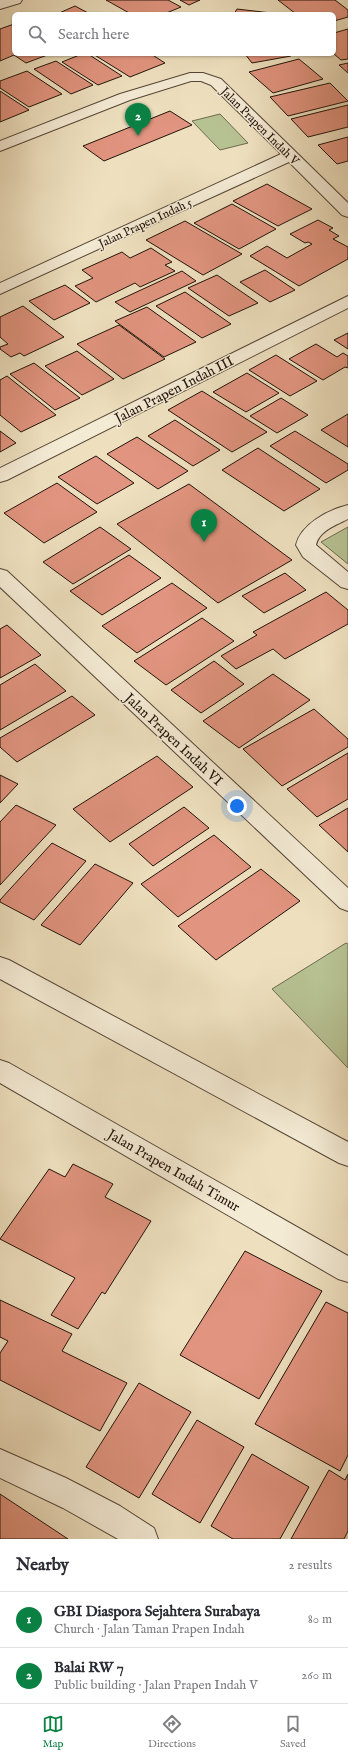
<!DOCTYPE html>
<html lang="en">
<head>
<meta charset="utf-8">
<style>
	body { margin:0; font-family:"IM FELL English",serif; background:#f2f2f3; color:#2b2b33 }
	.you { position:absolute; left:237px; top:806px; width:14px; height:14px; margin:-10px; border:3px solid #fff; border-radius:50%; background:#1a73e8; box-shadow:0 0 0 6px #1a73e833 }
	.badge { display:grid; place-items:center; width:26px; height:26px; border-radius:50%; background:#0b8043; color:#fff; font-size:13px; font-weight:700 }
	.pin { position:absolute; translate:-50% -33px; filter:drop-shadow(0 1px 2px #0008) }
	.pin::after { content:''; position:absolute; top:21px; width:14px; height:12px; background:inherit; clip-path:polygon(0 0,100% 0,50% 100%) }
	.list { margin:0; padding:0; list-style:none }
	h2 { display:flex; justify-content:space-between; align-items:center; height:52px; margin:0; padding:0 16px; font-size:17px }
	h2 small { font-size:13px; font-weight:400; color:#7c7c81 }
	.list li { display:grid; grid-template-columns:26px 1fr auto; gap:12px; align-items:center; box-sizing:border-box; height:56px; padding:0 16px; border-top:1px solid #e1e1e2 }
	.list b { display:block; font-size:15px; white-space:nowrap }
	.list p { margin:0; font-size:13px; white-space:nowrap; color:#7c7c81 }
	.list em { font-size:13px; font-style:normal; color:#7c7c81 }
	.icon { flex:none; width:22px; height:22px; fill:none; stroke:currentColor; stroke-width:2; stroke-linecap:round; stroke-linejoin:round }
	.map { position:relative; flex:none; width:348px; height:1539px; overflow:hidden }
	.search { position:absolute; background:#fff; box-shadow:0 1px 3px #0004; left:12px; right:12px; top:12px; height:44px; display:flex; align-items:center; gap:10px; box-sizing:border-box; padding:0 14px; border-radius:6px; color:#7c7c81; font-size:15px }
	.sheet { height:164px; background:#fff }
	nav { display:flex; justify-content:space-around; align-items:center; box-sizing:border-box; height:56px; border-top:1px solid #e1e1e2; background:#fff; font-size:11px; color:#7c7c81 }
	nav a { display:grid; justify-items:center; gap:2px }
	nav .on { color:#0b8043 }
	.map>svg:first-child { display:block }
	.green { fill:#b7c293; stroke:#6c6a4e }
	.building { fill:#e1947f; stroke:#221309 }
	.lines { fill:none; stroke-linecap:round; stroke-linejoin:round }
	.minor-casing { stroke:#554636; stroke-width:2 }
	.minor { fill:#f4ebd5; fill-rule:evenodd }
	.labels { text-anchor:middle; stroke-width:3; stroke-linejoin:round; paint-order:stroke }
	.far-street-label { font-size:12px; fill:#221309; stroke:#f4ebd5 }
	.street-label { font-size:14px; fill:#221309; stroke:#f4ebd5 }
</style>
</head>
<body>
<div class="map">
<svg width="348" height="1539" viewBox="0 0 348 1539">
	<rect width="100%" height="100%" fill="#eee0bf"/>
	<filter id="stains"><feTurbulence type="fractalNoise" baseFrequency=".005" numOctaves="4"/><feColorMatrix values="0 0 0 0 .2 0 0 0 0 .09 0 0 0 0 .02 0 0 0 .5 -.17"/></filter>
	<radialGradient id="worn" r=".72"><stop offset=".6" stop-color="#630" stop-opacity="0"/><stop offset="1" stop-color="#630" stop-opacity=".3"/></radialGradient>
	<g class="green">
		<path d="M 220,114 L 248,143 L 220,150 L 192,121 Z"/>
		<path d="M 348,527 L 348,564 L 321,542 Z"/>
		<path d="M 346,943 L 348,944 L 348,1068 L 272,989 Z"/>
	</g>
	<g class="building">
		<path d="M 106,0 L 168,0 L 181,7 L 164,14 L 131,14 Z"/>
		<path d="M 180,0 L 200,0 L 189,5 Z"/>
		<path d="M 278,0 L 335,0 L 348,10 L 348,17 L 334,21 L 334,14 L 296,14 Z"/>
		<path d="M 75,6 L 90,14 L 57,14 Z"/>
		<path d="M 237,9 L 271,13 L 234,14 Z"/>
		<path d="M 14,24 L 14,54 L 50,54 L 26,63 L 14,55 L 0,61 L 0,29 Z"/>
		<path d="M 348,29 L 348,59 L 341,60 L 334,54 L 334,33 Z"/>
		<path d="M 82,54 L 88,54 L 122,76 L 98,85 L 62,62 Z"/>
		<path d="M 93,54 L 151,54 L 165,63 L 130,77 Z"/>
		<path d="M 245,54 L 289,54 L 291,56 L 252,63 Z"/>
		<path d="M 299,59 L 323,79 L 273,93 L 249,72 Z"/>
		<path d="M 56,61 L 93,85 L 71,94 L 34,69 Z"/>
		<path d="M 348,63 L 348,73 L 339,65 Z"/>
		<path d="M 27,71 L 62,94 L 29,107 L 0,88 L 0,81 Z"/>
		<path d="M 330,83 L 348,101 L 288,116 L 270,97 Z"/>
		<path d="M 0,91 L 29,110 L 0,122 Z"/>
		<path d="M 348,105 L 348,127 L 308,137 L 291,119 Z"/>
		<path d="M 170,111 L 192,125 L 104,161 L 83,146 Z"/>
		<path d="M 348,137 L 348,161 L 337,164 L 318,145 Z"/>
		<path d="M 267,184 L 312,209 L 278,226 L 233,201 Z"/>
		<path d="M 232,204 L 276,229 L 239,249 L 194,223 Z"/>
		<path d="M 318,220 L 333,228 L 329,230 L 339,236 L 333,239 L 348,247 L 348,259 L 299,286 L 250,256 L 267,246 L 287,258 L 312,244 L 308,242 L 305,243 L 290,234 Z"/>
		<path d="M 185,221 L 242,254 L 203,275 L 146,240 Z"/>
		<path d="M 151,248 L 172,262 L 165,265 L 175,271 L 140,287 L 135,283 L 96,302 L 75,286 L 93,278 L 82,270 L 122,252 L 130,258 Z"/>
		<path d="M 265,270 L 295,290 L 270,302 L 240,282 Z"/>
		<path d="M 182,271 L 196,281 L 130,312 L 115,302 Z"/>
		<path d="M 217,275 L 258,303 L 229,316 L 188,288 Z"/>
		<path d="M 65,285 L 90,303 L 54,320 L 29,301 Z"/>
		<path d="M 185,292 L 231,324 L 202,338 L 156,306 Z"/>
		<path d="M 23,306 L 64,337 L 24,356 L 20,353 L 11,357 L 0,349 L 0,347 L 8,344 L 0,337 L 0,317 Z"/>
		<path d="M 147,307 L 196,342 L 164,357 L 115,321 Z"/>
		<path d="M 119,325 L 165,359 L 123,379 L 77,344 Z"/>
		<path d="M 348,333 L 348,349 L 334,340 Z"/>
		<path d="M 316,344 L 337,357 L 343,353 L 348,356 L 348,368 L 345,367 L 323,380 L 289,359 Z"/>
		<path d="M 77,351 L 114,379 L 82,395 L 45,366 Z"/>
		<path d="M 276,355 L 317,381 L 290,396 L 249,370 Z"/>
		<path d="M 34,363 L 80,398 L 55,410 L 10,374 Z"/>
		<path d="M 247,373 L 279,393 L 246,412 L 213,392 Z"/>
		<path d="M 7,376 L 56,415 L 21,432 L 0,415 L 0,380 Z"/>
		<path d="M 202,391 L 267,432 L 232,452 L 168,410 Z"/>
		<path d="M 281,398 L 308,415 L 277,433 L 250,416 Z"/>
		<path d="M 348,414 L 348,447 L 321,430 Z"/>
		<path d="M 175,420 L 220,450 L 193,466 L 148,436 Z"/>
		<path d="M 0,431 L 16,443 L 0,452 Z"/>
		<path d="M 295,431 L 348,464 L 348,470 L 326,483 L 270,446 Z"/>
		<path d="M 137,437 L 188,471 L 158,489 L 107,454 Z"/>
		<path d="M 258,448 L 320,489 L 284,511 L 222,470 Z"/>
		<path d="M 96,456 L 134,483 L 97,504 L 58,477 Z"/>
		<path d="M 57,483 L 97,512 L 44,543 L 4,513 Z"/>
		<path d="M 189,484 L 292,560 L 218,603 L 117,524 Z"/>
		<path d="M 100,527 L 131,549 L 73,584 L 43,562 Z"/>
		<path d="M 129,555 L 161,578 L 102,615 L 70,591 Z"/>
		<path d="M 285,573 L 306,590 L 264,613 L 242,596 Z"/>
		<path d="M 172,583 L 207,608 L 137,653 L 102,626 Z"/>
		<path d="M 326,592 L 348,610 L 348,624 L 285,659 L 273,649 L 236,669 L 221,656 L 257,635 L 253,632 Z"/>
		<path d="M 202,618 L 234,641 L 166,685 L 134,661 Z"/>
		<path d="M 7,625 L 41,655 L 0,678 L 0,629 Z"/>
		<path d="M 214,661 L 244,684 L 201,713 L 171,690 Z"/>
		<path d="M 35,664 L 66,691 L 0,730 L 0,685 Z"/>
		<path d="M 273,674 L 310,700 L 239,748 L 203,721 Z"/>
		<path d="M 72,696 L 95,715 L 17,762 L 0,747 L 0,738 Z"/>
		<path d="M 314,709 L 348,739 L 348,747 L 282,786 L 243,749 Z"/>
		<path d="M 348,753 L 348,799 L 317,817 L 287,789 Z"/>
		<path d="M 157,756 L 193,787 L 110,842 L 73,809 Z"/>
		<path d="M 0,775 L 18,784 L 0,803 Z"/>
		<path d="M 16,805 L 56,825 L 0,885 L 0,822 Z"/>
		<path d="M 184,807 L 209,828 L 153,866 L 129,844 Z"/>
		<path d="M 348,808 L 348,852 L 319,825 Z"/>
		<path d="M 214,835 L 251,867 L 178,917 L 141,884 Z"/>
		<path d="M 52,843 L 86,861 L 34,920 L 0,902 L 0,900 Z"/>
		<path d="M 95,864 L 133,883 L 80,945 L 41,925 Z"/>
		<path d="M 261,869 L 300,901 L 216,960 L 178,926 Z"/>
		<path d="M 73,1164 L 113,1184 L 105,1197 L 151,1221 L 105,1294 L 102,1292 L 78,1329 L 51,1315 L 75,1278 L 0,1239 L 49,1169 L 65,1177 Z"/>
		<path d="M 245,1251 L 322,1291 L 259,1399 L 180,1355 Z"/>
		<path d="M 0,1300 L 72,1334 L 62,1351 L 127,1383 L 100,1431 L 0,1380 L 0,1353 L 8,1341 L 0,1337 Z"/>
		<path d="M 326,1302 L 348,1313 L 348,1455 L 340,1471 L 255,1424 Z"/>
		<path d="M 139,1383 L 191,1412 L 139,1498 L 86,1467 Z"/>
		<path d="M 197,1420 L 244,1447 L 200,1523 L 152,1494 Z"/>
		<path d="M 252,1454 L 309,1487 L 280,1539 L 233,1539 L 211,1526 Z"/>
		<path d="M 329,1470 L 345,1480 L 348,1474 L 348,1531 L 344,1539 L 291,1539 Z"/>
		<path d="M 0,1494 L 68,1539 L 0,1539 Z"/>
	</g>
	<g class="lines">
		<defs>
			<g id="minor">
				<path d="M 0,0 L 22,0 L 20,3 L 0,9 Z"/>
				<path d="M 190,73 L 203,73 L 221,79 L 348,203 L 348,217 L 342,215 L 289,162 L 0,294 L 0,283 L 281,154 L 211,85 L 201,81 L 191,81 L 130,100 L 0,151 L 0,141 L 120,94 Z"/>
				<path d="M 348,296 L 348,308 L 7,480 L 0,482 L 0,468 Z"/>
				<path d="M 348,505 L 348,519 C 336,525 319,531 316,545 L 348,572 L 348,589 L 341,587 L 303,557 L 296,545 C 301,524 328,510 348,505 Z"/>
				<path d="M 0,569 L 7,571 L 348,888 L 348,911 L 340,908 L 0,587 Z"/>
				<path d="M 0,957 L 9,960 L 348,1142 L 348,1166 L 339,1163 L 0,979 Z"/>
				<path d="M 0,1060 L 9,1063 L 348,1256 L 348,1282 L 338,1279 L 0,1083 Z"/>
				<path d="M 0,1449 L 66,1478 L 120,1506 L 154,1528 L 158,1539 L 118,1539 L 63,1508 L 0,1478 Z"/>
			</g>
		</defs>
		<use href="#minor" class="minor-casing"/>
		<use href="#minor" class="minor"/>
	</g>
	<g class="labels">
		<g class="far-street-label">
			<text transform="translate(260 126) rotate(45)" y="4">Jalan Prapen Indah V</text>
			<text transform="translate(145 223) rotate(-25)" y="4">Jalan Prapen Indah 5</text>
		</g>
		<g class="street-label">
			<text transform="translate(174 389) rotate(-27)" y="5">Jalan Prapen Indah III</text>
			<text transform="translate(174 739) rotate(43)" y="5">Jalan Prapen Indah VI</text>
			<text transform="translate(174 1170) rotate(30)" y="5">Jalan Prapen Indah Timur</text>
		</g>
	</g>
	<rect width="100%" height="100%" filter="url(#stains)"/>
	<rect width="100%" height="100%" fill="url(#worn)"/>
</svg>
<div class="you"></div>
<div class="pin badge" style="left:204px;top:542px">1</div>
<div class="pin badge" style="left:138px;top:136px">2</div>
<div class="search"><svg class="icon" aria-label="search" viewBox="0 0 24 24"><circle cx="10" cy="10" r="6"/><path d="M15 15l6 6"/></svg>Search here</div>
</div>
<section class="sheet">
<h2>Nearby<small>2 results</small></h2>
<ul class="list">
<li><span class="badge">1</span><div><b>GBI Diaspora Sejahtera Surabaya</b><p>Church · Jalan Taman Prapen Indah</p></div><em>80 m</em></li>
<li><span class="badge">2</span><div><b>Balai RW 7</b><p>Public building · Jalan Prapen Indah V</p></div><em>260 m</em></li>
</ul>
</section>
<nav>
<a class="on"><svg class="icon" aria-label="map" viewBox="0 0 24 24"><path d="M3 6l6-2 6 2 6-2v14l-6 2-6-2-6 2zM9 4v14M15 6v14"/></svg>Map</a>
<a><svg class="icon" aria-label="directions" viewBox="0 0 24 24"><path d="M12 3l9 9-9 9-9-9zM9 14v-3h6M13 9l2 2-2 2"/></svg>Directions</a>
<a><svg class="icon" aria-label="saved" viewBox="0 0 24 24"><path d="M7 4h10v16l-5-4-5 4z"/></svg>Saved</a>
</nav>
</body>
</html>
